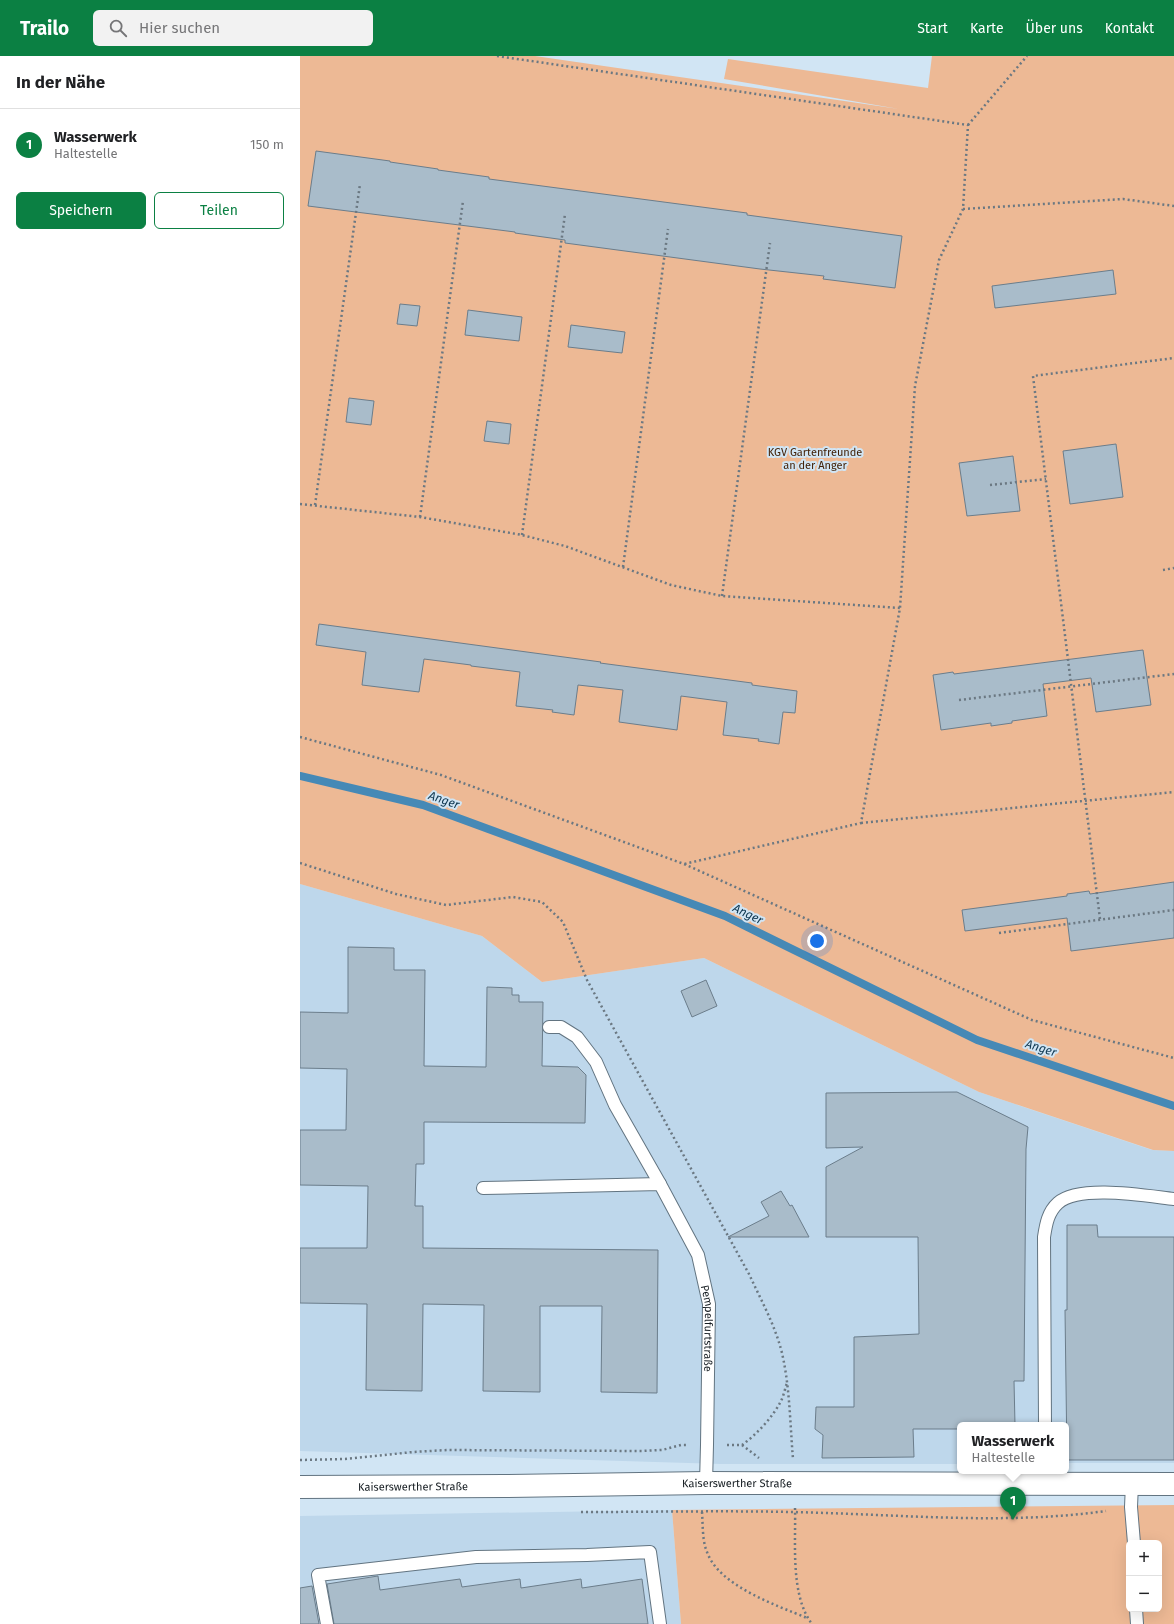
<!DOCTYPE html>
<html lang="de">
<head>
<meta charset="utf-8">
<style>
	body { margin:0; font-family:"Fira Sans",sans-serif; background:#f2f2f2; color:#202124 }
	.controls { position:absolute; right:12px; bottom:12px; display:grid; overflow:hidden; border-radius:6px; box-shadow:0 4px 16px #0002 }
	.controls button { width:36px; height:36px; display:grid; place-items:center; padding:0; border:0; border-bottom:1px solid #e0e0e0; background:#fff; color:#202124; font:20px sans-serif }
	.you { position:absolute; left:517px; top:885px; width:14px; height:14px; margin:-10px; border:3px solid #fff; border-radius:50%; background:#1a73e8; box-shadow:0 0 0 6px #1a73e833 }
	.badge { display:grid; place-items:center; width:26px; height:26px; border-radius:50%; background:#0b8043; color:#fff; font-size:13px; font-weight:700 }
	.pin { position:absolute; translate:-50% -33px; filter:drop-shadow(0 1px 2px #0008) }
	.pin::after { content:''; position:absolute; top:21px; width:14px; height:12px; background:inherit; clip-path:polygon(0 0,100% 0,50% 100%) }
	.popup { position:absolute; left:657px; top:1366px; width:112px; height:52px; box-sizing:border-box; display:grid; place-content:center; border-radius:6px; background:#fff; filter:drop-shadow(0 1px 3px #0005); font-size:13px; white-space:nowrap; color:#757577 }
	.popup b { font-size:15px; color:#202124 }
	.popup::after { content:''; position:absolute; left:50%; top:100%; margin-left:-8px; border:8px solid transparent; border-top-color:#fff }
	.list { margin:0; padding:0; list-style:none }
	h2 { display:flex; justify-content:space-between; align-items:center; height:52px; margin:0; padding:0 16px; font-size:17px }
	h2 small { font-size:13px; font-weight:400; color:#757577 }
	.list li { display:grid; grid-template-columns:26px 1fr auto; gap:12px; align-items:center; box-sizing:border-box; height:72px; padding:0 16px; border-top:1px solid #e0e0e0 }
	.list b { display:block; font-size:15px; white-space:nowrap }
	.list p { margin:0; font-size:13px; white-space:nowrap; color:#757577 }
	.list em { font-size:13px; font-style:normal; color:#757577 }
	.actions { display:flex; gap:8px; padding:12px 16px }
	.actions a { flex:1; padding:9px 0; border:1px solid #0b8043; border-radius:6px; text-align:center; font-size:14px; color:#0b8043 }
	.actions .main { background:#0b8043; color:#fff }
	.icon { flex:none; width:22px; height:22px; fill:none; stroke:currentColor; stroke-width:2; stroke-linecap:round; stroke-linejoin:round }
	.map { position:relative; flex:none; width:874px; height:1568px; overflow:hidden }
	header { display:flex; align-items:center; gap:24px; box-sizing:border-box; height:56px; padding:0 20px; background:#0b8043; color:#fff }
	header strong { font-size:19px }
	nav { display:flex; gap:22px; margin-inline-start:auto; font-size:14px }
	.search { width:280px; height:36px; background:#f2f2f2; display:flex; align-items:center; gap:10px; box-sizing:border-box; padding:0 14px; border-radius:6px; color:#757577; font-size:15px }
	main { display:flex }
	aside { flex:1; background:#fff }
	.map>svg:first-child { display:block }
	.built { fill:#bed7eb }
	.green { fill:#edb995; fill-rule:evenodd }
	.lines { fill:none; stroke-linecap:round; stroke-linejoin:round }
	.stream { stroke:#4689b6; stroke-width:8 }
	.building { fill:#a9bcca; stroke:#6b7d8b }
	.lane-casing { stroke:#627481; stroke-width:14 }
	.secondary-casing { stroke:#627481; stroke-width:24 }
	.path { stroke:#6b7882; stroke-width:2.5; stroke-dasharray:2 3; stroke-linecap:butt }
	.lane { stroke:#fff; stroke-width:12 }
	.secondary { stroke:#fff; stroke-width:22 }
	.labels { text-anchor:middle; stroke-width:4; stroke-linejoin:round; paint-order:stroke }
	.park-label { font-size:11px; fill:#432208; stroke:#d1e5f4 }
	.street-label { font-size:11px; fill:#141b20; stroke:#d1e5f4 }
	.water-label { font-size:12px; font-style:italic; fill:#0d354e; stroke:#d1e5f4 }
</style>
</head>
<body>
<header>
<strong>Trailo</strong>
<div class="search"><svg class="icon" aria-label="search" viewBox="0 0 24 24"><circle cx="10" cy="10" r="6"/><path d="M15 15l6 6"/></svg>Hier suchen</div>
<nav><a>Start</a><a>Karte</a><a>Über uns</a><a>Kontakt</a></nav>
</header>
<main>
<aside>
<h2>In der Nähe<small></small></h2>
<ul class="list">
<li><span class="badge">1</span><div><b>Wasserwerk</b><p>Haltestelle</p></div><em>150 m</em></li>
</ul>
<div class="actions"><a class="main">Speichern</a><a>Teilen</a></div>
</aside>
<div class="map">
<svg width="874" height="1568" viewBox="0 0 874 1568">
	<rect width="100%" height="100%" fill="#d1e5f4"/>
	<g class="built">
		<path d="M 0,828 L 182,880 L 242,926 L 404,902 L 679,1036 L 852,1094 L 874,1095 L 874,1407 L 766,1407 L 766,1369 L 660,1369 L 660,1408 L 421,1408 L 0,1395 Z"/>
		<path d="M 372,1454 L 381,1568 L 0,1568 L 0,1460 Z"/>
	</g>
	<g class="green">
		<path d="M 0,0 L 235,0 L 599,53 L 424,23 L 428,3 L 628,32 L 632,0 L 874,0 L 874,1095 L 853,1094 L 679,1036 L 404,902 L 242,926 L 182,880 L 0,828 Z"/>
		<path d="M 874,1449 L 874,1568 L 381,1568 L 372,1454 ZM 829,1487 L 859,1487 L 859,1553 L 829,1553 Z"/>
	</g>
	<g class="lines">
		<path class="stream" d="M 0,720 L 123,749 L 425,860 L 677,984 L 874,1050"/>
	</g>
	<g class="building">
		<path d="M 16,95 L 90,105 L 90,106 L 138,113 L 138,114 L 189,121 L 189,123 L 447,157 L 447,159 L 602,180 L 595,232 L 523,223 L 524,220 L 460,213 L 265,187 L 265,184 L 215,177 L 215,176 L 8,150 Z"/>
		<path d="M 813,214 L 816,238 L 695,252 L 692,230 Z"/>
		<path d="M 100,248 L 120,250 L 117,270 L 97,268 Z"/>
		<path d="M 168,254 L 222,261 L 219,285 L 165,279 Z"/>
		<path d="M 271,269 L 325,276 L 322,297 L 268,291 Z"/>
		<path d="M 49,342 L 74,345 L 71,369 L 46,366 Z"/>
		<path d="M 187,365 L 211,368 L 209,388 L 184,385 Z"/>
		<path d="M 816,388 L 823,441 L 770,448 L 763,395 Z"/>
		<path d="M 713,400 L 720,455 L 667,460 L 659,407 Z"/>
		<path d="M 19,568 L 301,606 L 300,607 L 452,627 L 452,629 L 497,635 L 495,657 L 483,656 L 479,688 L 458,685 L 459,683 L 423,679 L 427,646 L 381,640 L 377,674 L 319,666 L 323,634 L 278,629 L 274,659 L 252,656 L 253,654 L 216,650 L 220,616 L 171,610 L 171,609 L 124,603 L 119,636 L 62,629 L 66,596 L 16,589 Z"/>
		<path d="M 843,594 L 851,649 L 796,656 L 791,622 L 743,628 L 747,660 L 712,665 L 712,667 L 691,670 L 691,667 L 641,674 L 633,619 L 653,616 L 654,618 Z"/>
		<path d="M 874,826 L 874,882 L 771,895 L 767,862 L 665,875 L 662,854 L 767,840 L 767,838 L 789,835 L 790,838 Z"/>
		<path d="M 48,891 L 94,892 L 94,914 L 125,914 L 124,1010 L 186,1011 L 187,931 L 212,932 L 212,939 L 219,939 L 219,946 L 243,946 L 242,1010 L 278,1011 L 286,1019 L 285,1067 L 124,1066 L 124,1108 L 116,1108 L 115,1150 L 123,1150 L 123,1192 L 358,1194 L 357,1337 L 301,1336 L 302,1250 L 240,1250 L 240,1336 L 183,1335 L 184,1249 L 123,1248 L 122,1335 L 66,1334 L 67,1248 L 0,1247 L 0,1192 L 67,1192 L 68,1130 L 0,1129 L 0,1074 L 46,1074 L 47,1013 L 0,1012 L 0,956 L 48,957 Z"/>
		<path d="M 406,924 L 417,950 L 392,961 L 381,935 Z"/>
		<path d="M 657,1036 L 728,1071 L 726,1093 L 724,1325 L 714,1325 L 715,1369 L 660,1369 L 660,1373 L 613,1373 L 614,1401 L 522,1402 L 523,1379 L 515,1373 L 516,1351 L 554,1351 L 554,1281 L 619,1278 L 618,1181 L 526,1181 L 526,1111 L 563,1091 L 526,1092 L 526,1037 Z"/>
		<path d="M 481,1135 L 490,1150 L 492,1149 L 509,1181 L 428,1181 L 469,1160 L 461,1146 Z"/>
		<path d="M 767,1169 L 797,1169 L 798,1181 L 874,1181 L 874,1404 L 767,1404 L 765,1254 L 767,1254 Z"/>
		<path d="M 78,1520 L 80,1534 L 160,1523 L 162,1531 L 220,1523 L 221,1532 L 281,1523 L 282,1532 L 342,1523 L 348,1568 L 34,1568 L 27,1528 Z"/>
		<path d="M 12,1530 L 19,1568 L 0,1568 L 0,1532 Z"/>
	</g>
	<g class="lines">
		<defs>
			<g id="lane">
				<path d="M 249,971 L 261,971 L 277,981 L 296,1006 L 315,1049 L 360,1128"/>
				<path id="s1" d="M 183,1132 L 360,1128 L 398,1199 L 409,1248 L 407,1389 L 406,1427"/>
				<path d="M 745,1369 L 744,1181 C 746,1168 748,1156 758,1147 C 779,1128 847,1140 874,1143"/>
				<path d="M 832,1428 L 831,1451 L 834,1487"/>
				<path d="M 836,1553 L 837,1568"/>
				<path d="M 27,1568 L 18,1519 L 176,1501 L 287,1499 L 350,1496 L 360,1568"/>
			</g>
			<g id="secondary">
				<path id="s2" d="M 0,1431 L 204,1430 L 406,1427 L 874,1428"/>
			</g>
		</defs>
		<use href="#lane" class="lane-casing"/>
		<use href="#secondary" class="secondary-casing"/>
		<g class="path">
			<path d="M 197,0 L 668,69 L 663,153 L 639,204 L 615,330 L 600,552 L 561,767 L 384,808"/>
			<path d="M 668,69 L 727,0"/>
			<path d="M 663,153 L 823,143 L 874,150"/>
			<path d="M 690,429 L 746,423"/>
			<path d="M 0,448 L 120,461 L 222,479 L 265,490 L 371,529 L 422,540 L 600,552"/>
			<path d="M 15,449 L 60,128"/>
			<path d="M 120,461 L 163,145"/>
			<path d="M 222,479 L 265,158"/>
			<path d="M 323,511 L 368,173"/>
			<path d="M 863,514 L 874,512"/>
			<path d="M 422,540 L 470,187"/>
			<path d="M 659,644 L 874,618"/>
			<path d="M 0,681 L 141,719 L 384,808 L 732,964 L 874,1002"/>
			<path d="M 561,767 L 874,736"/>
			<path d="M 0,807 L 96,838 L 146,849 L 213,841 L 242,846 L 263,866 L 287,924 L 449,1218 C 461,1244 475,1269 482,1297 C 490,1332 490,1368 493,1403"/>
			<path d="M 800,863 L 733,320 L 874,302"/>
			<path d="M 699,877 L 874,854"/>
			<path d="M 427,1389 L 442,1389 C 456,1379 473,1361 481,1345 C 484,1339 485,1332 487,1327"/>
			<path d="M 442,1389 L 459,1402"/>
			<path d="M 0,1404 L 45,1403 L 113,1396 L 147,1394 L 342,1395 L 362,1394 L 381,1389 L 388,1389"/>
			<path d="M 495,1452 C 496,1487 490,1539 512,1568"/>
			<path d="M 281,1456 C 363,1456 444,1454 526,1457 C 619,1460 713,1468 806,1455"/>
			<path d="M 402,1456 C 403,1469 402,1484 407,1496 C 419,1530 476,1549 507,1562"/>
		</g>
		<use href="#lane" class="lane"/>
		<use href="#secondary" class="secondary"/>
	</g>
	<g class="labels">
		<g class="park-label">
			<text x="515" y="400">KGV Gartenfreunde<tspan x="515" dy="13">an der Anger</tspan></text>
		</g>
		<g class="street-label">
			<text dy="4" stroke="none"><textPath href="#s1" startOffset="332">Pempelfurtstraße</textPath></text>
			<text dy="4" stroke="none"><textPath href="#s2" startOffset="437">Kaiserswerther Straße</textPath></text>
			<text dy="4" stroke="none"><textPath href="#s2" startOffset="113">Kaiserswerther Straße</textPath></text>
		</g>
		<g class="water-label">
			<text transform="translate(144 744) rotate(19)" y="4">Anger</text>
			<text transform="translate(448 858) rotate(26)" y="4">Anger</text>
			<text transform="translate(741 992) rotate(18)" y="4">Anger</text>
		</g>
	</g>
</svg>
<div class="controls">
<button>+</button>
<button>−</button>
</div>
<div class="you"></div>
<div class="pin badge" style="left:713px;top:1464px">1</div>
<div class="popup"><b>Wasserwerk</b>Haltestelle</div>
</div>
</main>
</body>
</html>
